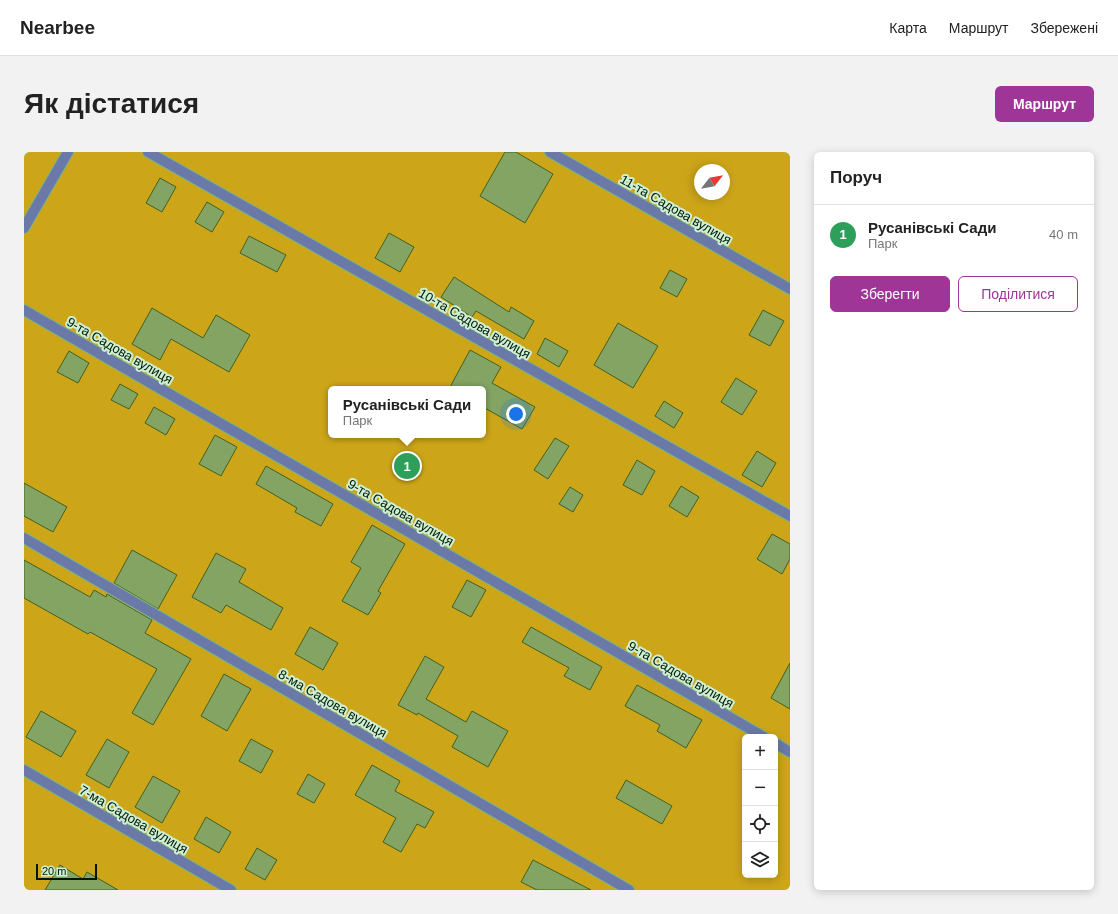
<!DOCTYPE html>
<html lang="uk">
<head>
<meta charset="utf-8">
<style>
	body { margin:0; font-family:Arial,sans-serif; background:#f2f2f2; color:#222 }
	.controls { position:absolute; right:12px; bottom:12px; display:grid; overflow:hidden; border-radius:6px; box-shadow:0 2px 10px #0003 }
	.controls button { width:36px; height:36px; display:grid; place-items:center; padding:0; border:0; border-bottom:1px solid #e0e0e0; background:#fff; color:#222; font:20px sans-serif }
	.compass { position:absolute; left:670px; top:12px; width:36px; height:36px; border-radius:50%; background:#fff; box-shadow:0 2px 10px #0003; rotate:59deg }
	.scale { position:absolute; left:12px; bottom:10px; width:61px; box-sizing:border-box; padding-left:4px; border:2px solid #001706; border-top:0; font-size:11px; line-height:14px; white-space:nowrap; color:#001706; -webkit-text-stroke:3px #ceefd4; paint-order:stroke }
	.you { position:absolute; left:492px; top:262px; width:14px; height:14px; margin:-10px; border:3px solid #fff; border-radius:50%; background:#1a73e8; box-shadow:0 0 0 6px #1a73e833 }
	.badge { display:grid; place-items:center; width:26px; height:26px; border-radius:50%; background:#9e3597; color:#fff; font-size:13px; font-weight:700 }
	.pin { position:absolute; translate:-50% -50%; border:2px solid #fff; box-shadow:0 1px 4px #0006 }
	.popup { position:absolute; left:304px; top:234px; width:158px; height:52px; box-sizing:border-box; display:grid; place-content:center; border-radius:6px; background:#fff; filter:drop-shadow(0 1px 3px #0005); font-size:13px; white-space:nowrap; color:#767676 }
	.popup b { font-size:15px; color:#222 }
	.popup::after { content:''; position:absolute; left:50%; top:100%; margin-left:-8px; border:8px solid transparent; border-top-color:#fff }
	.list { margin:0; padding:0; list-style:none }
	h2 { display:flex; justify-content:space-between; align-items:center; height:52px; margin:0; padding:0 16px; font-size:17px }
	h2 small { font-size:13px; font-weight:400; color:#767676 }
	.list li { display:grid; grid-template-columns:26px 1fr auto; gap:12px; align-items:center; box-sizing:border-box; height:60px; padding:0 16px; border-top:1px solid #e0e0e0 }
	.list b { display:block; font-size:15px; white-space:nowrap }
	.list p { margin:0; font-size:13px; white-space:nowrap; color:#767676 }
	.list em { font-size:13px; font-style:normal; color:#767676 }
	.actions { display:flex; gap:8px; padding:12px 16px }
	.actions a { flex:1; padding:9px 0; border:1px solid #9e3597; border-radius:6px; text-align:center; font-size:14px; color:#9e3597 }
	.actions .main { background:#9e3597; color:#fff }
	.icon { flex:none; width:22px; height:22px; fill:none; stroke:currentColor; stroke-width:2; stroke-linecap:round; stroke-linejoin:round }
	.map { position:relative; flex:none; width:766px; height:738px; overflow:hidden; border-radius:6px }
	header { display:flex; align-items:center; gap:24px; box-sizing:border-box; height:56px; padding:0 20px; background:#fff; border-bottom:1px solid #e0e0e0 }
	header strong { font-size:19px }
	nav { display:flex; gap:22px; margin-inline-start:auto; font-size:14px }
	.intro { display:flex; align-items:center; justify-content:space-between; box-sizing:border-box; height:96px; padding:0 24px }
	h1 { margin:0; font-size:28px }
	.button { padding:10px 18px; border-radius:6px; background:#9e3597; color:#fff; font-size:14px; font-weight:700 }
	main { display:flex; gap:24px; padding:0 24px }
	aside { flex:1; background:#fff; border-radius:6px; box-shadow:0 2px 10px #0003 }
	.map>svg:first-child { display:block }
	.green { fill:#cca519; fill-rule:evenodd }
	.building { fill:#83a463; stroke:#436121 }
	.lines { fill:none; stroke-linecap:round; stroke-linejoin:round }
	.minor-casing { stroke:#7ab488; stroke-width:12 }
	.minor { stroke:#6b79a8; stroke-width:10 }
	.labels { text-anchor:middle; stroke-width:4; stroke-linejoin:round; paint-order:stroke }
	.street-label { font-size:13px; fill:#001706; stroke:#ceefd4 }
</style>
</head>
<body>
<header>
<strong>Nearbee</strong>
<nav><a>Карта</a><a>Маршрут</a><a>Збережені</a></nav>
</header>
<div class="intro"><h1>Як дістатися</h1><a class="button">Маршрут</a></div>
<main>
<div class="map">
<svg width="766" height="738" viewBox="0 0 766 738">
	<rect width="100%" height="100%" fill="#95d7a4"/>
	<path class="green" d="M 0,0 L 766,0 L 766,738 L 0,738 ZM 676,18 L 700,18 L 700,42 L 676,42 ZM 307,237 L 459,237 L 459,283 L 307,283 ZM 721,585 L 751,585 L 751,723 L 721,723 Z"/>
	<g class="building">
		<path d="M 481,0 L 492,0 L 529,22 L 501,71 L 456,44 Z"/>
		<path d="M 136,26 L 152,35 L 138,60 L 122,51 Z"/>
		<path d="M 183,50 L 200,60 L 188,80 L 171,70 Z"/>
		<path d="M 365,81 L 390,95 L 376,120 L 351,106 Z"/>
		<path d="M 225,84 L 262,103 L 253,120 L 216,101 Z"/>
		<path d="M 646,118 L 663,127 L 653,145 L 636,136 Z"/>
		<path d="M 430,125 L 485,160 L 487,155 L 510,169 L 500,187 L 452,159 L 448,165 L 417,145 Z"/>
		<path d="M 128,156 L 179,186 L 192,163 L 226,183 L 205,220 L 147,187 L 136,208 L 108,192 Z"/>
		<path d="M 739,158 L 760,169 L 746,194 L 725,183 Z"/>
		<path d="M 594,171 L 634,194 L 609,236 L 570,213 Z"/>
		<path d="M 521,186 L 544,199 L 535,215 L 513,202 Z"/>
		<path d="M 446,198 L 477,215 L 468,231 L 511,255 L 498,277 L 459,255 L 459,237 L 425,237 Z"/>
		<path d="M 45,199 L 65,211 L 54,231 L 33,220 Z"/>
		<path d="M 712,226 L 733,239 L 718,263 L 697,250 Z"/>
		<path d="M 96,232 L 114,242 L 105,257 L 87,248 Z"/>
		<path d="M 640,249 L 659,261 L 650,276 L 631,264 Z"/>
		<path d="M 130,255 L 151,267 L 142,283 L 121,271 Z"/>
		<path d="M 191,283 L 213,295 L 197,324 L 175,312 Z"/>
		<path d="M 531,286 L 545,294 L 524,327 L 510,318 Z"/>
		<path d="M 733,299 L 752,311 L 738,335 L 718,323 Z"/>
		<path d="M 613,308 L 631,319 L 618,343 L 599,333 Z"/>
		<path d="M 242,314 L 309,352 L 297,374 L 271,360 L 273,356 L 232,332 Z"/>
		<path d="M 0,331 L 43,355 L 29,380 L 0,364 Z"/>
		<path d="M 657,334 L 675,345 L 663,365 L 645,354 Z"/>
		<path d="M 546,335 L 559,343 L 549,360 L 535,352 Z"/>
		<path d="M 348,373 L 381,392 L 354,439 L 357,441 L 344,463 L 318,449 L 337,416 L 327,410 Z"/>
		<path d="M 748,382 L 766,392 L 766,407 L 758,422 L 733,407 Z"/>
		<path d="M 108,398 L 153,423 L 134,457 L 90,431 Z"/>
		<path d="M 192,401 L 222,417 L 215,430 L 259,456 L 247,478 L 202,453 L 197,461 L 168,445 Z"/>
		<path d="M 0,408 L 66,445 L 70,438 L 82,445 L 83,442 L 128,468 L 121,481 L 167,507 L 129,573 L 108,561 L 133,517 L 66,480 L 64,482 L 0,446 Z"/>
		<path d="M 443,428 L 462,438 L 447,465 L 428,455 Z"/>
		<path d="M 286,475 L 314,491 L 299,518 L 271,502 Z"/>
		<path d="M 507,475 L 578,515 L 566,538 L 540,524 L 545,516 L 498,490 Z"/>
		<path d="M 401,504 L 420,515 L 402,547 L 442,570 L 448,559 L 484,579 L 464,615 L 428,595 L 434,584 L 394,561 L 393,563 L 374,553 Z"/>
		<path d="M 766,511 L 766,557 L 747,546 Z"/>
		<path d="M 200,522 L 227,537 L 203,579 L 177,564 Z"/>
		<path d="M 613,533 L 678,568 L 662,596 L 633,579 L 636,573 L 601,554 Z"/>
		<path d="M 17,559 L 52,579 L 37,605 L 2,585 Z"/>
		<path d="M 83,587 L 105,600 L 85,636 L 62,623 Z"/>
		<path d="M 227,587 L 249,599 L 237,621 L 215,609 Z"/>
		<path d="M 348,613 L 376,629 L 371,639 L 410,660 L 401,676 L 393,672 L 377,700 L 359,690 L 372,666 L 331,643 Z"/>
		<path d="M 284,622 L 301,632 L 290,651 L 273,642 Z"/>
		<path d="M 129,624 L 156,639 L 138,671 L 111,655 Z"/>
		<path d="M 602,628 L 648,654 L 638,672 L 592,646 Z"/>
		<path d="M 182,665 L 207,680 L 195,701 L 170,687 Z"/>
		<path d="M 233,696 L 253,708 L 241,728 L 221,717 Z"/>
		<path d="M 509,708 L 567,738 L 513,738 L 497,730 Z"/>
		<path d="M 36,713 L 59,727 L 63,720 L 94,738 L 21,738 Z"/>
	</g>
	<g class="lines">
		<defs>
			<g id="minor">
				<path d="M 124,0 L 766,364"/>
				<path d="M 526,0 L 766,137"/>
				<path d="M 0,76 L 44,0"/>
				<path d="M 0,158 L 740,585"/>
				<path d="M 0,386 L 605,738"/>
				<path d="M 751,591 L 766,600"/>
				<path d="M 0,618 L 207,738"/>
			</g>
		</defs>
		<use href="#minor" class="minor-casing"/>
		<use href="#minor" class="minor"/>
	</g>
	<g class="labels">
		<g class="street-label">
			<text transform="translate(652 57) rotate(30)" y="5">11-та Садова вулиця</text>
			<text transform="translate(451 171) rotate(30)" y="5">10-та Садова вулиця</text>
			<text transform="translate(96 198) rotate(30)" y="5">9-та Садова вулиця</text>
			<text transform="translate(377 360) rotate(30)" y="5">9-та Садова вулиця</text>
			<text transform="translate(657 522) rotate(30)" y="5">9-та Садова вулиця</text>
			<text transform="translate(309 551) rotate(30)" y="5">8-ма Садова вулиця</text>
			<text transform="translate(110 667) rotate(30)" y="5">7-ма Садова вулиця</text>
		</g>
	</g>
</svg>
<div class="controls">
<button>+</button>
<button>−</button>
<button><svg class="icon" aria-label="locate" viewBox="0 0 24 24"><circle cx="12" cy="12" r="6"/><path d="M12 2v4M12 18v4M2 12h4M18 12h4"/></svg></button>
<button><svg class="icon" aria-label="layers" viewBox="0 0 24 24"><path d="M12 4l9 5-9 5-9-5zM3 14l9 5 9-5"/></svg></button>
</div>
<svg class="compass" viewBox="-18 -18 36 36"><path d="M0-13l5 13h-10z" fill="#e53935"/><path d="M0 13l5-13h-10z" fill="#767676"/></svg>
<div class="scale">20 m</div>
<div class="you"></div>
<div class="pin badge" style="left:383px;top:314px;background:#2e9e5b">1</div>
<div class="popup"><b>Русанівські Сади</b>Парк</div>
</div>
<aside>
<h2>Поруч<small></small></h2>
<ul class="list">
<li><span class="badge" style="background:#2e9e5b">1</span><div><b>Русанівські Сади</b><p>Парк</p></div><em>40 m</em></li>
</ul>
<div class="actions"><a class="main">Зберегти</a><a>Поділитися</a></div>
</aside>
</main>
</body>
</html>
